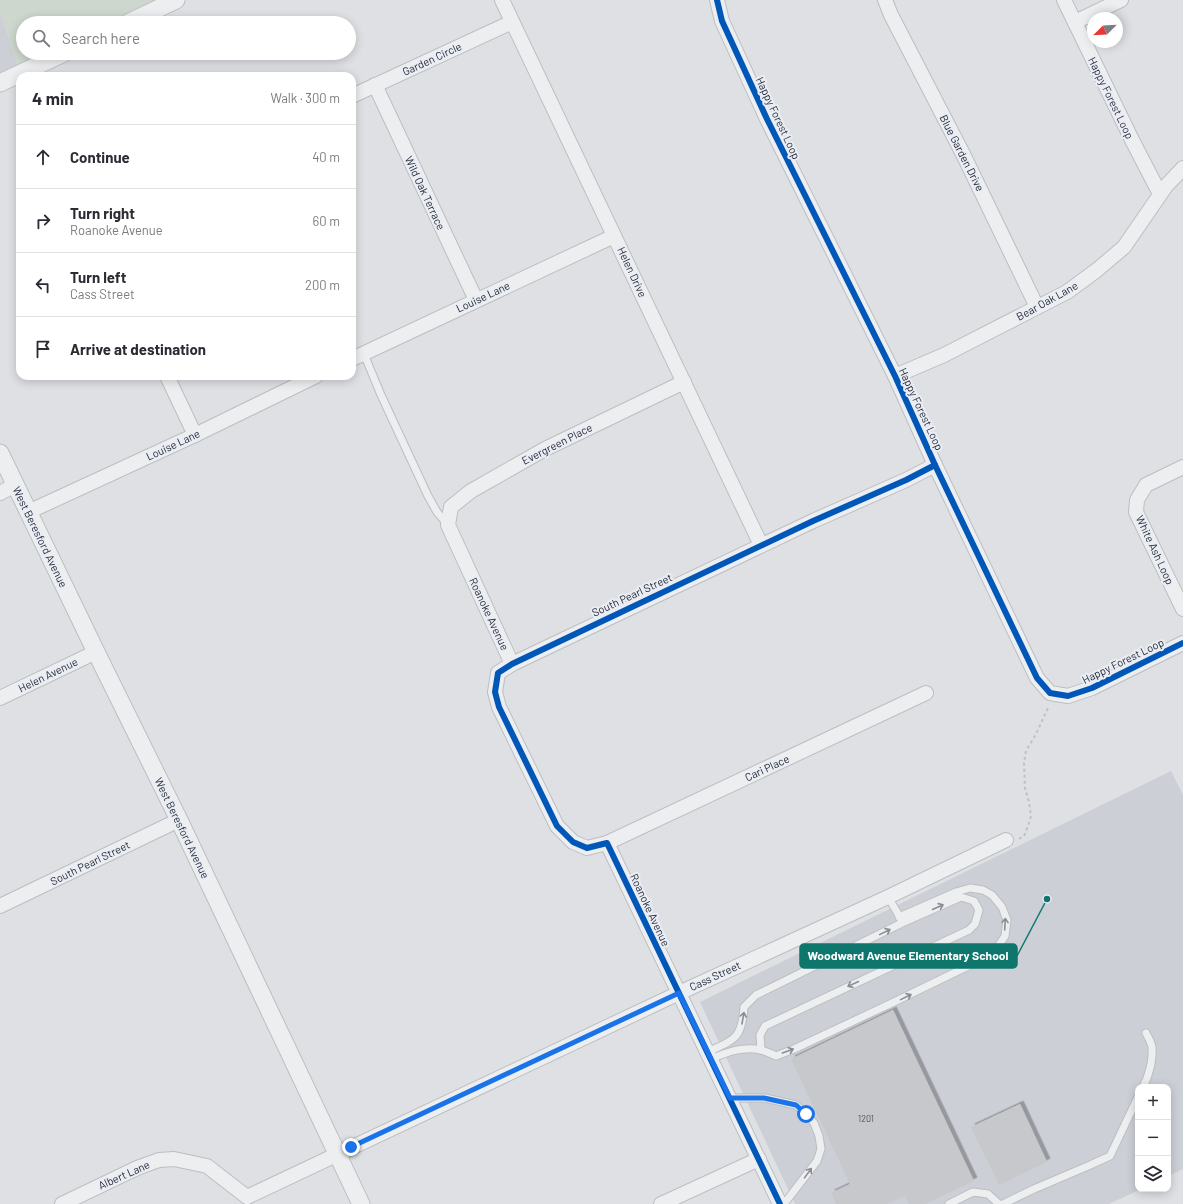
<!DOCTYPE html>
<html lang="en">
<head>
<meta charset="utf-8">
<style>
	body { margin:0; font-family:Barlow,sans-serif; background:#f2f2f3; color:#2b2b33 }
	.controls { position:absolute; right:12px; bottom:12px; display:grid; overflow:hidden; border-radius:8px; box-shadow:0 2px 10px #0003 }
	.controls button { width:36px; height:36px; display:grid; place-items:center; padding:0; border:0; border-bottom:1px solid #e1e1e2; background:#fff; color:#2b2b33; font:20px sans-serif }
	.compass { position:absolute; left:1087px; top:12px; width:36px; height:36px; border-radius:50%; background:#fff; box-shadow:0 2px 10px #0003; rotate:246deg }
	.stop { position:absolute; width:12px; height:12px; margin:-9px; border:3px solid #1a73e8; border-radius:50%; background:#fff }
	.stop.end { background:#1a73e8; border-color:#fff; box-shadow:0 1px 4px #0008 }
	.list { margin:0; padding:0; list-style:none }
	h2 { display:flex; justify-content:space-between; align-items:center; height:52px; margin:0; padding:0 16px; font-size:17px }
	h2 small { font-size:13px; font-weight:400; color:#7c7c81 }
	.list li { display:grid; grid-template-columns:26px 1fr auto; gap:12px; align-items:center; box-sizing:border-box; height:64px; padding:0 16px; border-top:1px solid #e1e1e2 }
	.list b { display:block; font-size:15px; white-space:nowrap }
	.list p { margin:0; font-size:13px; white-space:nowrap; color:#7c7c81 }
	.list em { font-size:13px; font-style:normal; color:#7c7c81 }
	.icon { flex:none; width:22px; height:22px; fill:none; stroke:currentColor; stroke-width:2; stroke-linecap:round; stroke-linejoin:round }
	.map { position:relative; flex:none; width:1183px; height:1204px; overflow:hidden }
	.search { position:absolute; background:#fff; box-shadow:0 2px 10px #0003; left:16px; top:16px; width:340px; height:44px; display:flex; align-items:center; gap:10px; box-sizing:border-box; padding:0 14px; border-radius:22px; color:#7c7c81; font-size:15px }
	.panel { position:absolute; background:#fff; box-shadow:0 2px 10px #0003; left:16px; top:72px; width:340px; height:308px; border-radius:12px }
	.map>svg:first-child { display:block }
	.built { fill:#cccfd6 }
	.green { fill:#ced7ce }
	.building { fill:#c6c8cb; filter:url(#shadow) }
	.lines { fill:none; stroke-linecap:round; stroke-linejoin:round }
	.service-casing { stroke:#bcbec1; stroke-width:9 }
	.minor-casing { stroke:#bcbec1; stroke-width:16 }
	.tertiary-casing { stroke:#bcbec1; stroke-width:19 }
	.path { stroke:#c0c1c6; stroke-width:2; stroke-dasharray:3 3; stroke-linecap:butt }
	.service { stroke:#edeef0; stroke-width:7 }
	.minor { stroke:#edeef0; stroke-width:14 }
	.tertiary { stroke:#edeef0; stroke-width:17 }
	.cycleway-casing { stroke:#eaedf3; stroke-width:8 }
	.cycleway { stroke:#0057b8; stroke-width:6 }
	.oneway { stroke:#8a8d96 }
	.route { stroke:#1a73e8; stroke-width:5 }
	.labels { text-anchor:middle; stroke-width:4; stroke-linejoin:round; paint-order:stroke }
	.number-label { font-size:9px; fill:#4f5460 }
	.street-label { font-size:11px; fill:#262c3b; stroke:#eaedf3 }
	.leader { fill:none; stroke:#0f766e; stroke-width:1.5 }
	.callout-dot { fill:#0f766e; stroke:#eaedf3; stroke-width:1.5 }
	.callout { fill:#0f766e; stroke:#0f766e; stroke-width:1.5 }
	.callout-label { font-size:12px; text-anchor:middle; font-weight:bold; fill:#fff }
</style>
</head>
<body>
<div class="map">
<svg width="1183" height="1204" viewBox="0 0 1183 1204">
	<defs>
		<filter id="shadow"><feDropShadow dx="3.5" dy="-3.5" stdDeviation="0" flood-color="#0004"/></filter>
	</defs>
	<rect width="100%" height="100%" fill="#dee0e3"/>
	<g class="built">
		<path d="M 0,11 L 18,67 L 0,76 Z"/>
		<path d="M 1171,771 L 1183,795 L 1183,1169 L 1168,1176 L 1168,1087 L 1138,1087 L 1138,1189 L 1141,1189 L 1109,1204 L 795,1204 L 700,1002 Z"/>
	</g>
	<path class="green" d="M 0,0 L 162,0 L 113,23 L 23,23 L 23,53 L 49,53 L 18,67 L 0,11 Z"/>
	<g class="building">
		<path d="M 893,1010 L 974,1181 L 925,1204 L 909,1204 L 905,1196 L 887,1204 L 836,1204 L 831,1193 L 850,1184 L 791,1059 Z"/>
		<path d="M 1020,1104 L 1047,1162 L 999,1185 L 971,1127 Z"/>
	</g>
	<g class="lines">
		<defs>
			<g id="service">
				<path d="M 364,354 L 381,395 L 428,496 L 437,512 L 448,525"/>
				<path d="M 888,897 L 901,919"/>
				<path d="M 707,1052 C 734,1040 742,1039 744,1007 L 756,995 L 902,923 L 961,897 L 974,901 L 979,910 L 975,924 L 969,930 L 765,1026 L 760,1035 L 761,1050"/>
				<path d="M 711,1059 C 727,1052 743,1046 761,1050 C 766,1051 771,1054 776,1056 L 794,1049 L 892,1003 L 993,954 L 1005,936 L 1007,920 L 1002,907 L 992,895 L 983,890 L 970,888 L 956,892 L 899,917"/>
				<path d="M 1143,1087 C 1149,1076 1153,1060 1152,1047 C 1151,1042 1148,1037 1146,1033"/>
				<path d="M 729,1098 L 765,1098 L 796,1105 L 806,1114 L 814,1123 L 819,1136 L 821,1149 L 817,1161 L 784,1204"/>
				<path d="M 949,1204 L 973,1192 L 988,1194 L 999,1204"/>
				<path d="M 1003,1204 L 1034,1189 L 1088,1166 L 1110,1156 L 1138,1097"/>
			</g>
			<g id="minor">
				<path d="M 502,0 L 761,545"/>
				<path d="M 717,0 L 722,21 L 767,119 L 895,376 L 935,465 L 1037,678 L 1050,693 L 1068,696 L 1092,688 L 1183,643"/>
				<path d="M 885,0 L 891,15 L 963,154 L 1037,307"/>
				<path d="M 1064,0 L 1133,142 L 1160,194"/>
				<path d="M 1075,22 L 1121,0"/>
				<path d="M 375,85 L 476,300"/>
				<path d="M 352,96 L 512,22"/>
				<path d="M 352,359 L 614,236"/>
				<path d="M 167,376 L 195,435"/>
				<path d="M 895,376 L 944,355 L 1067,292 L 1097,270 L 1124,247 L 1166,186 L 1183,168"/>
				<path d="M 1183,467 L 1146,485 L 1137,500 L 1136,512 L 1183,609"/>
				<path d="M 0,493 L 15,485"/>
				<path d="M 28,512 L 195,435 L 316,376"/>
				<path d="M 512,664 L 448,525 L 451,507 L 471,491 L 545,449 L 684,382"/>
				<path d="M 0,698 L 96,652"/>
				<path d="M 607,843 L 926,693"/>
				<path d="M 0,906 L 179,820"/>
				<path d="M 247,1197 L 679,993 L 888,897 L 1006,840"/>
				<path d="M 62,1204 L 137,1168 L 159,1160 L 174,1159 L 207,1166 L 247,1197"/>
				<path d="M 661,1204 L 759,1159"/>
				<path d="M 780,1204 L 607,843 L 587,848 L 573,842 L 557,826 L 499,707 L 495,692 L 498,673 L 512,664 L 813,521 L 906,480 L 935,465"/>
			</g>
			<g id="tertiary">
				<path d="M 128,23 L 176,0"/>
				<path d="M 0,83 L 64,53"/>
				<path d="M 0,453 L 96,652 L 179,820 L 361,1204"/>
			</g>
		</defs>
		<use href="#service" class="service-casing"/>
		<use href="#minor" class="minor-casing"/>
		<use href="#tertiary" class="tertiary-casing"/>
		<path class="path" d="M 1019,839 L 1024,836 L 1028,826 L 1031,816 L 1029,802 L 1025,788 L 1024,763 L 1026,751 L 1036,734 L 1049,706"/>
		<use href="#service" class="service"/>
		<use href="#minor" class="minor"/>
		<use href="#tertiary" class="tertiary"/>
		<defs>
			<g id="cycleway">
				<path d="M 717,0 L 722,21 L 767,119 L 895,376 L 935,465 L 1037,678 L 1050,693 L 1068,696 L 1092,688 L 1183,643"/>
				<path d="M 780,1204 L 607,843 L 587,848 L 573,842 L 557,826 L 499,707 L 495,692 L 498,673 L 512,664 L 813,521 L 906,480 L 935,465"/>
			</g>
		</defs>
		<use href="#cycleway" class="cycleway-casing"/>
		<use href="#cycleway" class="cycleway"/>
	</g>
	<defs><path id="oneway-shaft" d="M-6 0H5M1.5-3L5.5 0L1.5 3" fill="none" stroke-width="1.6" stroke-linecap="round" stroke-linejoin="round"/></defs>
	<g class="oneway">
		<use href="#oneway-shaft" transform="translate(938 907) rotate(-24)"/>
		<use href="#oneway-shaft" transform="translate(1005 924) rotate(-87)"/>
		<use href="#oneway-shaft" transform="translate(885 932) rotate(-26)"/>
		<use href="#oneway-shaft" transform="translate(853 984) rotate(155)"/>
		<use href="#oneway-shaft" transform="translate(906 997) rotate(-26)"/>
		<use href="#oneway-shaft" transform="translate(743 1018) rotate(-80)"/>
		<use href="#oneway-shaft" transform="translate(788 1051) rotate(-20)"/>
		<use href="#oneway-shaft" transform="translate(808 1173) rotate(-54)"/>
	</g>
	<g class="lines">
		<path class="route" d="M 351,1147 L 679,993 L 730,1098 L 764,1098 L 796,1105 L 806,1114"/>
	</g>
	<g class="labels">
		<g class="number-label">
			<text x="866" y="1122">1201</text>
		</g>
		<g class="street-label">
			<text transform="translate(432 59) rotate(-25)" y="4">Garden Circle</text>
			<text transform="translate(1111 98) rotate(64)" y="4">Happy Forest Loop</text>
			<text transform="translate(778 118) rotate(65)" y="4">Happy Forest Loop</text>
			<text transform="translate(962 153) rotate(63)" y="4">Blue Garden Drive</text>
			<text transform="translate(425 193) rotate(65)" y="4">Wild Oak Terrace</text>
			<text transform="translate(632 272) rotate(65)" y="4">Helen Drive</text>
			<text transform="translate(483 297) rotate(-25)" y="4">Louise Lane</text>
			<text transform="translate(1047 301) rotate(-29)" y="4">Bear Oak Lane</text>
			<text transform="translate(921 409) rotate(65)" y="4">Happy Forest Loop</text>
			<text transform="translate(557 444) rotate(-27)" y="4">Evergreen Place</text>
			<text transform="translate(173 445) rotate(-25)" y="4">Louise Lane</text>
			<text transform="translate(40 537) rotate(64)" y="4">West Beresford Avenue</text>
			<text transform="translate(1155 550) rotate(65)" y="4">White Ash Loop</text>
			<text transform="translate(632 595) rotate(-25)" y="4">South Pearl Street</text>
			<text transform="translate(489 614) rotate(65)" y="4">Roanoke Avenue</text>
			<text transform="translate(1123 661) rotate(-26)" y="4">Happy Forest Loop</text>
			<text transform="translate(48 675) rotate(-26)" y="4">Helen Avenue</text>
			<text transform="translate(767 768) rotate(-25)" y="4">Cari Place</text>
			<text transform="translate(182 828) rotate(64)" y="4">West Beresford Avenue</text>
			<text transform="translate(90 863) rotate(-26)" y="4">South Pearl Street</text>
			<text transform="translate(650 910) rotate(65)" y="4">Roanoke Avenue</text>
			<text transform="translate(715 976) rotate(-25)" y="4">Cass Street</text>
			<text transform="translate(124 1175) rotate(-24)" y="4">Albert Lane</text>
		</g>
	</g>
	<path class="leader" d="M1047 899L1017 956"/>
	<circle class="callout-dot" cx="1047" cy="899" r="4"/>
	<rect class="callout" x="800" y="944" width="217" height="24" rx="4"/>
	<g class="callout-label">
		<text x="908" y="960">Woodward Avenue Elementary School</text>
	</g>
</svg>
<div class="controls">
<button>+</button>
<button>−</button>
<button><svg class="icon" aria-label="layers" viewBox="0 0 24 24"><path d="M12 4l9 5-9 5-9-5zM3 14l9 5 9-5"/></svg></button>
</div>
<svg class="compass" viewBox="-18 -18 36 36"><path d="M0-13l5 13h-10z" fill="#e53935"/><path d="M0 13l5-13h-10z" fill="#7c7c81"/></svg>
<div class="stop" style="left:806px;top:1114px"></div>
<div class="stop end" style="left:351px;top:1147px"></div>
<div class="search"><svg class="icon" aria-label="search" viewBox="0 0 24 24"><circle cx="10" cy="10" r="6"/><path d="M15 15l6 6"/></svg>Search here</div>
<section class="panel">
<h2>4 min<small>Walk · 300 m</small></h2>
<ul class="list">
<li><svg class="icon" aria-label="ahead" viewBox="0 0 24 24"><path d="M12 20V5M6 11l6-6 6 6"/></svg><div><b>Continue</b></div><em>40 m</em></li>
<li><svg class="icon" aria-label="right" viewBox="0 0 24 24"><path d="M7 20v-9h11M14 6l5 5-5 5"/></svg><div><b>Turn right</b><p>Roanoke Avenue</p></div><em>60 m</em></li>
<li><svg class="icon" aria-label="left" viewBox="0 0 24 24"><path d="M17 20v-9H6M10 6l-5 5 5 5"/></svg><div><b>Turn left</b><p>Cass Street</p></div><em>200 m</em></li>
<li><svg class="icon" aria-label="arrive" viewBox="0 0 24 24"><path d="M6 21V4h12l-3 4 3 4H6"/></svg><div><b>Arrive at destination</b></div></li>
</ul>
</section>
</div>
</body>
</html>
